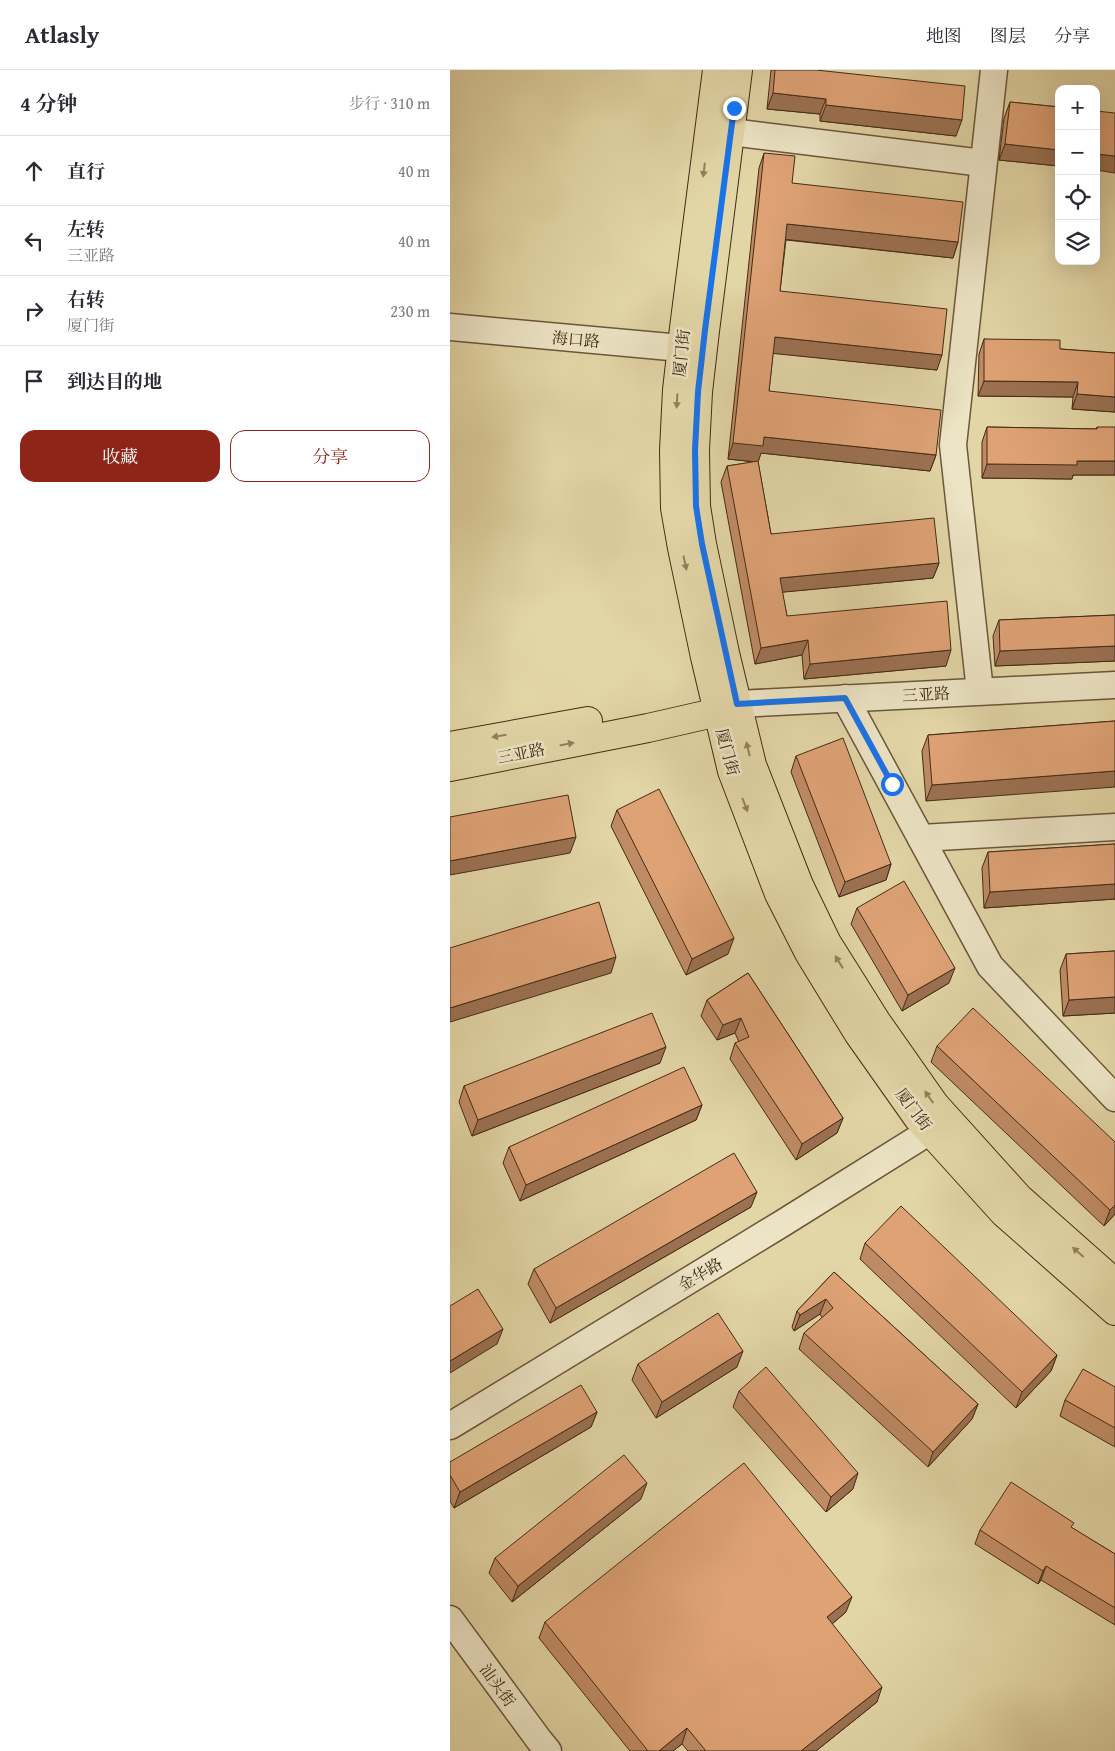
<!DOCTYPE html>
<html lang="zh">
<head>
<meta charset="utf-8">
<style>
	body { margin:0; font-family:"Gentium Book Plus","Noto Serif SC",serif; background:#f7f7f7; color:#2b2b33 }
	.controls { position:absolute; right:15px; top:15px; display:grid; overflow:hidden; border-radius:10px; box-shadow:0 5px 20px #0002 }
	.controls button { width:45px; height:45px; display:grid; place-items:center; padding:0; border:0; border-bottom:1px solid #e1e1e2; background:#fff; color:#2b2b33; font:25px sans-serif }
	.stop { position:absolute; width:15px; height:15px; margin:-11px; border:4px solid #1a73e8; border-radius:50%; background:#fff }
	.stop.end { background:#1a73e8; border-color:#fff; box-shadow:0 1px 5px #0008 }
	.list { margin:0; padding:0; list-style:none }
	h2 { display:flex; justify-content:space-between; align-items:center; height:65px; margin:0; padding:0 20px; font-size:21px }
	h2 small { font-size:16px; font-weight:400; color:#7c7c81 }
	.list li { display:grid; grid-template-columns:32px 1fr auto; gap:15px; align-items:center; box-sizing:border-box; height:70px; padding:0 20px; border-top:1px solid #e1e1e2 }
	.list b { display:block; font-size:19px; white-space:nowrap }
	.list p { margin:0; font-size:16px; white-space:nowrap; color:#7c7c81 }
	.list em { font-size:16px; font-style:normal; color:#7c7c81 }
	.actions { display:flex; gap:10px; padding:15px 20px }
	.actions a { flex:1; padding:11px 0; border:1px solid #8f2418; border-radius:15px; text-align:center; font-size:18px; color:#8f2418 }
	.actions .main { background:#8f2418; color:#fff }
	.icon { flex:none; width:28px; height:28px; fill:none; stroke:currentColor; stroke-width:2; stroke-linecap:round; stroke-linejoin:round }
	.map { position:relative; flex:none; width:665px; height:1681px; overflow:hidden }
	header { display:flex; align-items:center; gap:30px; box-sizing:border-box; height:70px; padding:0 25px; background:#fff; border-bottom:1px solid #e1e1e2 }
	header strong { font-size:24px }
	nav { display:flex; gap:28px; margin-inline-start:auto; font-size:18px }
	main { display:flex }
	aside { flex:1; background:#fff }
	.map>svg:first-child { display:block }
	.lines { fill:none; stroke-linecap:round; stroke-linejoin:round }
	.minor-casing { stroke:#6c563a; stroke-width:29 }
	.major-casing { stroke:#442b16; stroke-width:30 }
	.minor { stroke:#ece4c5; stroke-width:26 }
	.major { stroke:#e2d5a6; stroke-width:28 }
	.wall { fill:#bf8b65; stroke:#442b16 }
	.shaded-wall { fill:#9b7152; stroke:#442b16 }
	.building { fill:#dea275; stroke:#442b16 }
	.oneway { fill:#93805e }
	.route { stroke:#1a73e8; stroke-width:6 }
	.labels { text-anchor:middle; stroke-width:5; stroke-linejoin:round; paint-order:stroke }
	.street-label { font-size:16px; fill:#442b16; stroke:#ece4c5 }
</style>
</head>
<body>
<header>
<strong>Atlasly</strong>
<nav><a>地图</a><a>图层</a><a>分享</a></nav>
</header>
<main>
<aside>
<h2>4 分钟<small>步行 · 310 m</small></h2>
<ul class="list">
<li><svg class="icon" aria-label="ahead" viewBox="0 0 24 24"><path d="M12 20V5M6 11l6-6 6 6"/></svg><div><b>直行</b></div><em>40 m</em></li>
<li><svg class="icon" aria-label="left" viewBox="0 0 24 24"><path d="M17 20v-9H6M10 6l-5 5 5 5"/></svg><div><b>左转</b><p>三亚路</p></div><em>40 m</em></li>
<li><svg class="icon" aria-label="right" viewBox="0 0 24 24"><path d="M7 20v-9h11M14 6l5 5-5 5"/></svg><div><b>右转</b><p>厦门街</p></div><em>230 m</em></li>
<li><svg class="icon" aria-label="arrive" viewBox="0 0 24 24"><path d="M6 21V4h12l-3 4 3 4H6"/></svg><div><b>到达目的地</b></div></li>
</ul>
<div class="actions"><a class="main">收藏</a><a>分享</a></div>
</aside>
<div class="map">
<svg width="665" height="1681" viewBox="0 0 665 1681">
	<rect width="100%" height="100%" fill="#e2d5a6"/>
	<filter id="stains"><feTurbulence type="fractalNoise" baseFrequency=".004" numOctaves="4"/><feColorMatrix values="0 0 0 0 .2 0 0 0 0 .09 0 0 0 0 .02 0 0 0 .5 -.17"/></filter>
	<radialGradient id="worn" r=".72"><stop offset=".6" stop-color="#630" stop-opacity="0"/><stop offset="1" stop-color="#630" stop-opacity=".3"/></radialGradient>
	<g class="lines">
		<defs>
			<g id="minor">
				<path d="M 260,61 L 281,62 L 533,93"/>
				<path d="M 0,257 L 253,280"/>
				<path d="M 530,621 L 503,375 L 544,0"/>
				<path d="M 395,628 L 540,896 L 665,1028"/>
				<path d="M 287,634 L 665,615"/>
				<path d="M 471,768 L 665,757"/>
				<path d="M 0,1356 L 333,1153 L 480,1061 L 499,1052"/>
				<path d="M 0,1549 L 89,1670 L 98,1681"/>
			</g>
			<g id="major">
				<path d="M 267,0 L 234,258 L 227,320 L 224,380 L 225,438 L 232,478 L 255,587 L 282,701 L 329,824 L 359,883 L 408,963 L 468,1048 L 554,1143 L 665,1241"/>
				<path d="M 288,0 L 255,261 L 248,322 L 245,380 L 246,436 L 252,474 L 275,583 L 302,695 L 349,815 L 377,873 L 426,951 L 485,1035 L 569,1128 L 665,1213"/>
				<path d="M 0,676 L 138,651"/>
				<path d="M 0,697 L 198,658 L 268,642 L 284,635"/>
			</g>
		</defs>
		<use href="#minor" class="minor-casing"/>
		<use href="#major" class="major-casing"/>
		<use href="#minor" class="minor"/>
		<use href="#major" class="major"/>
	</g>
	<g class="wall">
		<path d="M 321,0 L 366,0 L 506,66 L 370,51 L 370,44 L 317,39 Z"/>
		<path d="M 560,32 L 609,37 L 609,96 L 549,90 L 554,48 Z"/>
		<path d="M 314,83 L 342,113 L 508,172 L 503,188 L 336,170 L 330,221 L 487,300 L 323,283 L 319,321 L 486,385 L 480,401 L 311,383 L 308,392 L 321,464 L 489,493 L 483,508 L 332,522 L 337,546 L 496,596 L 354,609 L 352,585 L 305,594 L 271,412 L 277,396 L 304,392 L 278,389 L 309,98 Z"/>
		<path d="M 534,269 L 610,279 L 665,283 L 665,342 L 622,339 L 623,327 L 528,326 L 529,284 Z"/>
		<path d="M 537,357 L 646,359 L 647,357 L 665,405 L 623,405 L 622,409 L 532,408 L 532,372 Z"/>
		<path d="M 665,545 L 665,591 L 545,596 L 543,566 L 549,550 Z"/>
		<path d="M 665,651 L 476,731 L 472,681 L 478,665 Z"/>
		<path d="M 346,686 L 441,794 L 436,810 L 389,827 L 341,702 Z"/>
		<path d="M 167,740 L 278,884 L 236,905 L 161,756 Z"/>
		<path d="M 665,774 L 665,829 L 534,838 L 532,798 L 538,782 Z"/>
		<path d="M 407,838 L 499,913 L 452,941 L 401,854 Z"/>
		<path d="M 665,881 L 665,943 L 613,946 L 610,900 L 616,884 Z"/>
		<path d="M 298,903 L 393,1048 L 387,1063 L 346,1090 L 280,989 L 285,973 L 289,972 L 285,963 L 267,970 L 251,946 L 257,930 Z"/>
		<path d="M 487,976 L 665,1144 L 654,1156 L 481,992 Z"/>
		<path d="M 210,993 L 22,1066 L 9,1032 L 14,1016 Z"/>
		<path d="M 252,1035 L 246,1050 L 70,1131 L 53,1093 L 59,1077 Z"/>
		<path d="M 301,1137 L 100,1253 L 78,1214 L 84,1199 Z"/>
		<path d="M 415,1173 L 607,1285 L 601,1301 L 566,1338 L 410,1189 Z"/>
		<path d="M 384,1202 L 528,1334 L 522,1349 L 478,1397 L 349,1279 L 354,1263 L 372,1248 L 370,1244 L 344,1261 L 342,1257 L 347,1241 Z"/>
		<path d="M 188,1294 L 287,1297 L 206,1348 L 182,1310 Z"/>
		<path d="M 665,1317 L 665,1377 L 610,1346 L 615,1330 Z"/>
		<path d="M 289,1321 L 403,1419 L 376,1442 L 283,1337 Z"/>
		<path d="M 147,1342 L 141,1357 L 4,1438 L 0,1431 L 0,1392 Z"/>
		<path d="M 191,1429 L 62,1532 L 39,1503 L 45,1488 Z"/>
		<path d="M 622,1458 L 665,1484 L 665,1555 L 591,1510 L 588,1514 L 525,1474 L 530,1460 Z"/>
		<path d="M 396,1542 L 382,1554 L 427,1632 L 366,1681 L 238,1681 L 232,1674 L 223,1681 L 180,1681 L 89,1568 L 95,1552 Z"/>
	</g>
	<g class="shaded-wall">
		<path d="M 323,23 L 376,29 L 370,44 L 317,39 Z"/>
		<path d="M 376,35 L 512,50 L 506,66 L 370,51 Z"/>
		<path d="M 555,74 L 609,80 L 609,96 L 549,90 Z"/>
		<path d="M 646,84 L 665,86 L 665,103 L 646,100 Z"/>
		<path d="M 337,154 L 508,172 L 503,188 L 332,169 Z"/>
		<path d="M 325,267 L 492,285 L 487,300 L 319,283 Z"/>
		<path d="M 534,311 L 628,312 L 623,327 L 528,326 Z"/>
		<path d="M 627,324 L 665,327 L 665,342 L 622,339 Z"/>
		<path d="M 314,367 L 486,385 L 480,401 L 311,383 L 308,392 L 278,389 L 283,373 Z"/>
		<path d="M 627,391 L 665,391 L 665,405 L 623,405 L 622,409 L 532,408 L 537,394 Z"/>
		<path d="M 489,493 L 483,508 L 324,523 L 330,508 Z"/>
		<path d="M 358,570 L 352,585 L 305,594 L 311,578 Z"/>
		<path d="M 665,576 L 665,591 L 545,596 L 550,581 Z"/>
		<path d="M 501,580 L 496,596 L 354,609 L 360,594 Z"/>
		<path d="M 665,701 L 665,717 L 476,731 L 482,715 Z"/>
		<path d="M 126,767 L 120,783 L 0,805 L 0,791 Z"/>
		<path d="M 441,794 L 436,810 L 389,827 L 395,812 Z"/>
		<path d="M 665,814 L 665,829 L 534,838 L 540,822 Z"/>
		<path d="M 284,868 L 278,884 L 236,905 L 242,889 Z"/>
		<path d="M 166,887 L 161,903 L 0,952 L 0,938 Z"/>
		<path d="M 505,898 L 499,913 L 452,941 L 458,925 Z"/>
		<path d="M 665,927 L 665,943 L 613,946 L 619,930 Z"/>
		<path d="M 291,948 L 285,963 L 267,970 L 273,955 Z"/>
		<path d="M 216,977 L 210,993 L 22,1066 L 28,1050 Z"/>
		<path d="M 252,1035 L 246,1050 L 70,1131 L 76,1115 Z"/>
		<path d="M 393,1048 L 387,1063 L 346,1090 L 352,1074 Z"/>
		<path d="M 307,1122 L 301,1137 L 100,1253 L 106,1238 Z"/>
		<path d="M 665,1135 L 665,1144 L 654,1156 L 660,1140 Z"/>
		<path d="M 376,1229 L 370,1244 L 344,1261 L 350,1245 Z"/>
		<path d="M 53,1259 L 47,1274 L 0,1303 L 0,1291 Z"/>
		<path d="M 293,1281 L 287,1297 L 206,1348 L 212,1332 Z"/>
		<path d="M 607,1285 L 601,1301 L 566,1338 L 572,1322 Z"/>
		<path d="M 528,1334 L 522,1349 L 478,1397 L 483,1382 Z"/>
		<path d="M 147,1342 L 141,1357 L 4,1438 L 10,1422 Z"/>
		<path d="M 408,1403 L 403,1419 L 376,1442 L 381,1427 Z"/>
		<path d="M 197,1413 L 191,1429 L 62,1532 L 68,1516 Z"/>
		<path d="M 596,1496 L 591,1510 L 588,1514 L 593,1501 Z"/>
		<path d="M 402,1527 L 396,1542 L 371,1563 L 377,1547 Z"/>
		<path d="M 432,1617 L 427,1632 L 366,1681 L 351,1681 Z"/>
		<path d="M 237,1658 L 232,1674 L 223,1681 L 209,1681 Z"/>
	</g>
	<g class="building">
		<path d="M 325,0 L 366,0 L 515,16 L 512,50 L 376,35 L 376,29 L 323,23 Z"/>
		<path d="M 560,32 L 609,37 L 609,80 L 555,74 Z"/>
		<path d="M 646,41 L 665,43 L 665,86 L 646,84 Z"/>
		<path d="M 314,83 L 345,86 L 342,113 L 513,132 L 508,172 L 337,154 L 330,221 L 497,239 L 492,285 L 325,267 L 319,321 L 491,340 L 486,385 L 314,367 L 313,376 L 283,373 Z"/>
		<path d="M 534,269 L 610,270 L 610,279 L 665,283 L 665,327 L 627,324 L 628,312 L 534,311 Z"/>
		<path d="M 537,357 L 647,359 L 647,357 L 665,357 L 665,391 L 627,391 L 627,395 L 537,394 Z"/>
		<path d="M 308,391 L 321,464 L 484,448 L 489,493 L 330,508 L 337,546 L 497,531 L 501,580 L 360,594 L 358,570 L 311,578 L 277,396 Z"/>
		<path d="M 665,545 L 665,576 L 550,581 L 549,550 Z"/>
		<path d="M 665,651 L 665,701 L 482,715 L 478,665 Z"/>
		<path d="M 393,668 L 441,794 L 395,812 L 346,686 Z"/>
		<path d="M 209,719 L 284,868 L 242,889 L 167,740 Z"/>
		<path d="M 118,725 L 126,767 L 0,791 L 0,747 Z"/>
		<path d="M 665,774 L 665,814 L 540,822 L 538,782 Z"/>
		<path d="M 454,811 L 505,898 L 458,925 L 407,838 Z"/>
		<path d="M 149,832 L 166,887 L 0,938 L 0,878 Z"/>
		<path d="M 665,881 L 665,927 L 619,930 L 616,884 Z"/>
		<path d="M 298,903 L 393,1048 L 352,1074 L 285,973 L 299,967 L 291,948 L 273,955 L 257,930 Z"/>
		<path d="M 523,938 L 665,1072 L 665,1135 L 660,1140 L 487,976 Z"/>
		<path d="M 202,943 L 216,977 L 28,1050 L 14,1016 Z"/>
		<path d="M 234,997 L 252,1035 L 76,1115 L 59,1077 Z"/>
		<path d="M 284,1083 L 307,1122 L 106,1238 L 84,1199 Z"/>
		<path d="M 451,1136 L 607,1285 L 572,1322 L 415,1173 Z"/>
		<path d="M 384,1202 L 528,1334 L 483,1382 L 354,1263 L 383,1238 L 376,1229 L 350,1245 L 347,1241 Z"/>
		<path d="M 28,1219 L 53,1259 L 0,1291 L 0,1236 Z"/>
		<path d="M 268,1243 L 293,1281 L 212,1332 L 188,1294 Z"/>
		<path d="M 316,1297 L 408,1403 L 381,1427 L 289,1321 Z"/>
		<path d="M 633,1299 L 665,1317 L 665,1358 L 615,1330 Z"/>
		<path d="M 131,1315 L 147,1342 L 10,1422 L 0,1405 L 0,1392 Z"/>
		<path d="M 174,1385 L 197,1413 L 68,1516 L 45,1488 Z"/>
		<path d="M 294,1393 L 402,1527 L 377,1547 L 432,1617 L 351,1681 L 256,1681 L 237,1658 L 209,1681 L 198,1681 L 95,1552 Z"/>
		<path d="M 561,1412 L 624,1453 L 621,1457 L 665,1484 L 665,1538 L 596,1496 L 593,1501 L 530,1460 Z"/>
	</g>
	<defs><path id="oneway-solid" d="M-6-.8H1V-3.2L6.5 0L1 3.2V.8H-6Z" transform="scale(1.25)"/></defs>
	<g class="oneway">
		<use href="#oneway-solid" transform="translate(254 100) rotate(97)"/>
		<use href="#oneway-solid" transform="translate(227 331) rotate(93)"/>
		<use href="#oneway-solid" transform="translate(235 493) rotate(78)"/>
		<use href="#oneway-solid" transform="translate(49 666) rotate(170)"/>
		<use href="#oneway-solid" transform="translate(117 674) rotate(-11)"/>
		<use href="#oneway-solid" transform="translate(298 679) rotate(-104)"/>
		<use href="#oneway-solid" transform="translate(295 735) rotate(69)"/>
		<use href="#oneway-solid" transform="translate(389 892) rotate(-122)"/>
		<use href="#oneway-solid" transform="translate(479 1027) rotate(-125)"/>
		<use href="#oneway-solid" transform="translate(628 1182) rotate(-139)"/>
	</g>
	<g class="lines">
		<path class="route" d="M 284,38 L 255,260 L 248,322 L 245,380 L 246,436 L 252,474 L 287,634 L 395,628 L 442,714"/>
	</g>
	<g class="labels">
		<g class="street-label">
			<text transform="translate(126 269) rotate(5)" y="6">海口路</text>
			<text transform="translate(231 283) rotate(-84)" y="6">厦门街</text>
			<text transform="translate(476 624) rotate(-3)" y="6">三亚路</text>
			<text transform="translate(278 682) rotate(75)" y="6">厦门街</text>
			<text transform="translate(71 683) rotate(-11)" y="6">三亚路</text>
			<text transform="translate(464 1039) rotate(53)" y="6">厦门街</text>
			<text transform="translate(250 1204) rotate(-31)" y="6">金华路</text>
			<text transform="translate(48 1615) rotate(54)" y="6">汕头街</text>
		</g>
	</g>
	<rect width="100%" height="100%" filter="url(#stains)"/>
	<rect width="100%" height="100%" fill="url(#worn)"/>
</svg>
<div class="controls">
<button>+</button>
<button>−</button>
<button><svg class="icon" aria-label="locate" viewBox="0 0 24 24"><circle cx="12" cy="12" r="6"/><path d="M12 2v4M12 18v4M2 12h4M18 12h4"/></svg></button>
<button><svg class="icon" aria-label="layers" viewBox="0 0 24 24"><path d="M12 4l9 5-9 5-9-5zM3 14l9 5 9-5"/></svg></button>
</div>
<div class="stop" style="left:442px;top:714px"></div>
<div class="stop end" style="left:284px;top:38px"></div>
</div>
</main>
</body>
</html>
